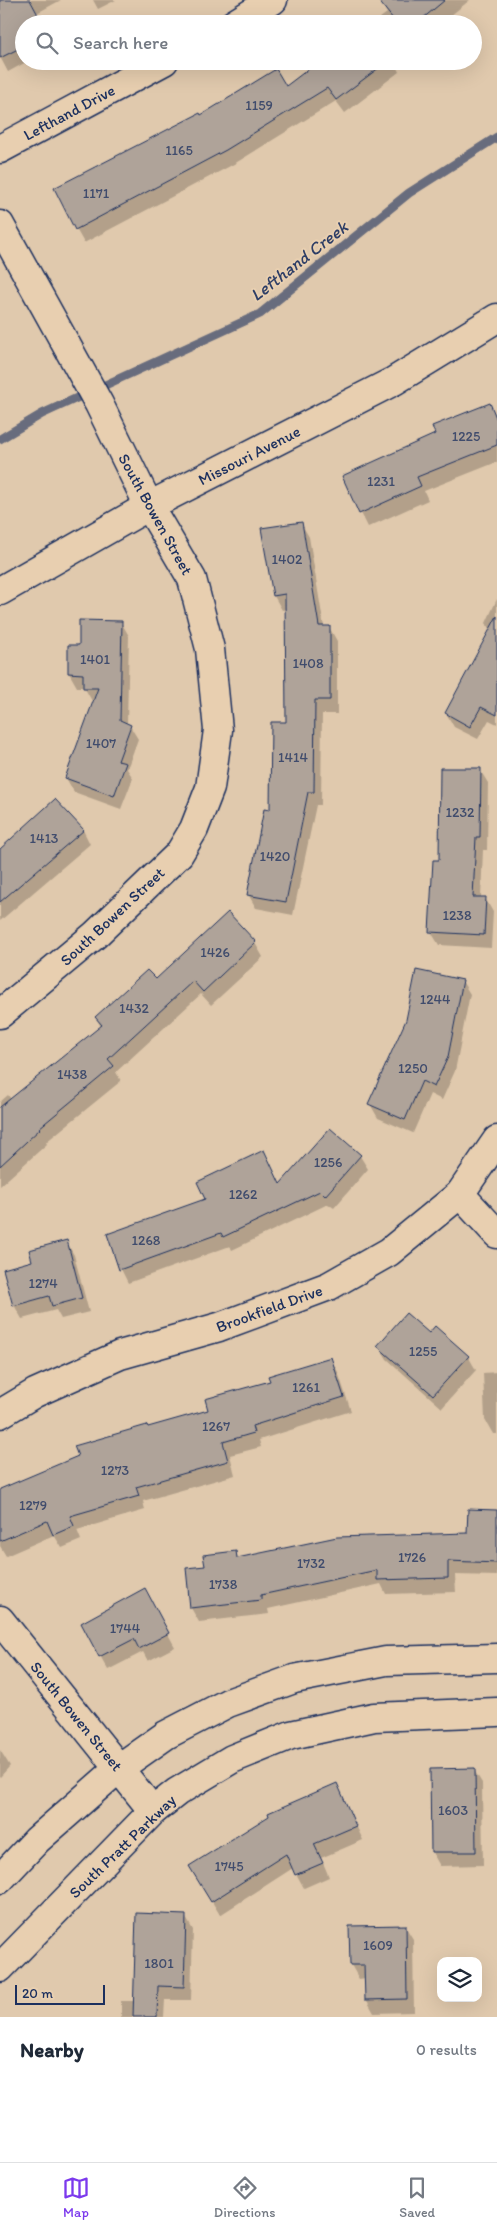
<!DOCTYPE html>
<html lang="en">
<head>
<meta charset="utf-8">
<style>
	body { margin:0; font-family:Itim,sans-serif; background:#f2f2f3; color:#1f2937 }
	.controls { position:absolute; right:15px; bottom:15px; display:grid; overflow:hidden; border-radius:10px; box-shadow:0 5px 20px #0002 }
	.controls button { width:45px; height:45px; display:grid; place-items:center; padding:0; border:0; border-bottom:1px solid #e0e1e3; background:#fff; color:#1f2937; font:25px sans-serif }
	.scale { position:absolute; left:15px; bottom:12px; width:90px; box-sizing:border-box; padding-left:5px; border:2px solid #1b2f5e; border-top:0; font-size:14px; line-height:18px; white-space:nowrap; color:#1b2f5e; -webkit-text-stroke:4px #e8cfb0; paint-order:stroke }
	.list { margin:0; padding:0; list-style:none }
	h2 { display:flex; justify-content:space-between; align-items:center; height:65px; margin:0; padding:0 20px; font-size:21px }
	h2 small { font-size:16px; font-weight:400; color:#747a83 }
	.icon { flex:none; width:28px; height:28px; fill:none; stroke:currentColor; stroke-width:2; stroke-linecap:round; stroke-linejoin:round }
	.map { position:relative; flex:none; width:497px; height:2017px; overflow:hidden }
	.search { position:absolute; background:#fff; box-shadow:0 5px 20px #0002; left:15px; right:15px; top:15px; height:55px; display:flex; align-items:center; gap:12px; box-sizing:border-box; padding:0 18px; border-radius:28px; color:#747a83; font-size:19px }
	.sheet { height:145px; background:#fff }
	nav { display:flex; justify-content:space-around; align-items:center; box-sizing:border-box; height:70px; border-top:1px solid #e0e1e3; background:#fff; font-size:14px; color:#747a83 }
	nav a { display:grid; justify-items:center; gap:2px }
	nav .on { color:#7c3aed }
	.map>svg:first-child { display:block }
	.shadow { fill:#0003 }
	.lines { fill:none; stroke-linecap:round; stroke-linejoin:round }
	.stream { stroke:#686c7d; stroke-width:9 }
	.building { fill:#afa399; stroke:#1b2f5e }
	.minor-casing { stroke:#1b2f5e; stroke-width:31 }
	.minor { stroke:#e8cfb0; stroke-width:28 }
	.labels { text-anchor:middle; stroke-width:4; stroke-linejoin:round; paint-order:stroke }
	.number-label { font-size:14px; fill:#404c6d }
	.street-label { font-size:16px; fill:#1b2f5e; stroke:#e8cfb0 }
	.water-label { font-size:18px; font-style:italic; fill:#2e3e66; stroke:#e8cfb0 }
</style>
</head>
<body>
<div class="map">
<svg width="497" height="2017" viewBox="0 0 497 2017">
	<rect width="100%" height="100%" fill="#e0c9ad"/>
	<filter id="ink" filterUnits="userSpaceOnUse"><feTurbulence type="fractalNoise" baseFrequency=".02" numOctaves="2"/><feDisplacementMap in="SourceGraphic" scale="10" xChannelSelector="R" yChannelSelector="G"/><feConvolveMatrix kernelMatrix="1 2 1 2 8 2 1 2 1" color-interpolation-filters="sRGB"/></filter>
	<g filter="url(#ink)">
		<g class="shadow">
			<path d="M 0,0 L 61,0 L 37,13 L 24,24 L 24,61 L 28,61 L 8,72 L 0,57 Z"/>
			<path d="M 93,0 L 116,0 L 98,9 Z"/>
			<path d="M 379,0 L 470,0 L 440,24 L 372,24 L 387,13 Z"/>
			<path d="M 322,61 L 394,61 L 399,72 L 345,113 L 336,101 L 234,164 L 84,243 L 76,229 L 201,117 L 286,88 Z"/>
			<path d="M 490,404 L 497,417 L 497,462 L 424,491 L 428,500 L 368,527 L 343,477 L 437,434 Z"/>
			<path d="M 301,523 L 309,537 L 324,627 L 329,627 L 337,641 L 337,714 L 322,714 L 321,805 L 316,805 L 293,915 L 256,908 L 248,894 L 271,812 L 287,724 L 286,609 L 282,610 L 274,596 Z"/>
			<path d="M 497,599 L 497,724 L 489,720 L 478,739 L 454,727 L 446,713 L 490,631 L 486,623 Z"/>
			<path d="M 121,622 L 129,636 L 127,724 L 130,726 L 138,739 L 127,769 L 133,778 L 121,809 L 74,792 L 66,778 L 95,701 L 92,701 L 84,687 L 77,687 L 69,673 L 80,646 Z"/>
			<path d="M 480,770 L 488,783 L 487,850 L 483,850 L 481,898 L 485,898 L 493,912 L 491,948 L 439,945 L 431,932 L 440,862 Z"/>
			<path d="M 83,830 L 90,844 L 0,921 L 0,851 Z"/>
			<path d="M 228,913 L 255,943 L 263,957 L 211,1005 L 201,994 L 116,1072 L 121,1081 L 46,1142 L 47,1144 L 0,1186 L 0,1102 L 8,1095 L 11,1099 L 101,1027 L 96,1018 L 156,981 Z"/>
			<path d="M 462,981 L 470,994 L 455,1071 L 442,1100 L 430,1094 L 413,1133 L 378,1118 L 370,1104 Z"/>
			<path d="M 264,1152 L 281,1186 L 360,1156 L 368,1169 L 334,1208 L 328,1204 L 232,1250 L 230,1246 L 128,1283 L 121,1269 Z"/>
			<path d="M 66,1241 L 74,1255 L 89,1312 L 61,1319 L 56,1310 L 22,1319 L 14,1305 L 34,1262 Z"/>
			<path d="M 429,1335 L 468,1356 L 476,1370 L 442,1408 L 387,1359 L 379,1346 Z"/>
			<path d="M 330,1358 L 338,1372 L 351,1411 L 259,1440 L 261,1447 L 230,1455 L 235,1475 L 143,1501 L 145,1510 L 77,1530 L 81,1540 L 62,1548 L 54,1535 L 6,1556 L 0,1546 L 0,1490 L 148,1428 L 210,1411 Z"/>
			<path d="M 497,1372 L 497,1434 L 493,1434 L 485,1420 L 483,1373 Z"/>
			<path d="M 497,1511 L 497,1576 L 455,1575 L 456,1592 L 386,1594 L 381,1584 L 268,1609 L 269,1614 L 199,1622 L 191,1608 L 206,1568 L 235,1552 L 239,1559 L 468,1534 Z"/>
			<path d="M 152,1604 L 175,1647 L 148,1661 L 143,1652 L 108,1670 L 82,1623 Z"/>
			<path d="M 0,1750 L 10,1766 L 0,1777 Z"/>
			<path d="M 431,1770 L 474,1770 L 482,1783 L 483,1865 L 440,1866 L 432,1852 Z"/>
			<path d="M 336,1784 L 363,1840 L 321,1858 L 329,1877 L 304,1888 L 293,1868 L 220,1915 L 199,1880 Z"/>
			<path d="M 185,1916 L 193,1930 L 191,2000 L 165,2000 L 164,2017 L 121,2017 L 121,2001 L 135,2001 Z"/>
			<path d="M 405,1926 L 413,1939 L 414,2012 L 374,2013 L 366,1999 L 366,1978 L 359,1979 L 351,1965 Z"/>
		</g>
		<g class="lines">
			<path class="stream" d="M 0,439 L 42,414 L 260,314 L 409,193 L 497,137"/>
		</g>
		<g class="building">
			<path d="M 0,0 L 30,0 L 43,24 L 24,24 L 24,46 L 0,58 Z"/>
			<path d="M 378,0 L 445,0 L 416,24 L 397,24 Z"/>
			<path d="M 319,61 L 388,61 L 336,100 L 327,88 L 226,150 L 75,230 L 54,188 L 200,113 L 201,115 L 276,69 L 286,86 Z"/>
			<path d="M 490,403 L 497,420 L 497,445 L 417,477 L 421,486 L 359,514 L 342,476 L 435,434 L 432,426 Z"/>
			<path d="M 302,522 L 319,626 L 330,626 L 330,700 L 315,700 L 314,792 L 308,792 L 286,902 L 247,895 L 264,809 L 270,810 L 271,722 L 286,722 L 285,594 L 273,596 L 261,528 Z"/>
			<path d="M 497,616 L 497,715 L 481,707 L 470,727 L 445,713 Z"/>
			<path d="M 79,620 L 122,621 L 120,720 L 131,725 L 118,761 L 126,763 L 114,796 L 65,778 L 98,688 L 83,688 L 83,674 L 68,673 L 68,645 L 79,645 Z"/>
			<path d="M 440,768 L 481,768 L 480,837 L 476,837 L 473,897 L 486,897 L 484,935 L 429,932 L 433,860 L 439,860 Z"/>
			<path d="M 55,799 L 84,830 L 0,902 L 0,849 Z"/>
			<path d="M 228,912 L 256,942 L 203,992 L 193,981 L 108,1059 L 114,1066 L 39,1128 L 40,1129 L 0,1166 L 0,1107 L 102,1025 L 95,1017 L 147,970 L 156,979 Z"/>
			<path d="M 416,970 L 463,980 L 448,1057 L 434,1087 L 422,1081 L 405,1120 L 368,1104 L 406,1020 Z"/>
			<path d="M 330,1128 L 361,1155 L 325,1196 L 320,1191 L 223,1237 L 221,1233 L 119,1270 L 107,1234 L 205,1199 L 197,1182 L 264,1150 L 280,1184 Z"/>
			<path d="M 67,1240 L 82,1298 L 52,1306 L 49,1296 L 13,1306 L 3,1269 L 32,1261 L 29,1250 Z"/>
			<path d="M 406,1313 L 429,1333 L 435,1326 L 469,1356 L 433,1395 L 377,1346 Z"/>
			<path d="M 331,1357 L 344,1397 L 252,1426 L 254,1433 L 223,1442 L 228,1461 L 136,1487 L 139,1496 L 70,1516 L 74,1526 L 53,1535 L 47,1521 L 0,1541 L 0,1489 L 78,1456 L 74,1446 L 147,1425 L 148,1427 L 208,1410 L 205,1399 L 270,1381 L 268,1376 Z"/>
			<path d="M 468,1509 L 497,1510 L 497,1563 L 448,1561 L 448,1578 L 377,1580 L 377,1570 L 261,1595 L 261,1600 L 190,1608 L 186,1568 L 205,1566 L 203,1555 L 236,1551 L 237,1558 L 337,1537 L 467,1533 Z"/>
			<path d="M 145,1588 L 169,1633 L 139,1649 L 134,1639 L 99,1657 L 81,1623 Z"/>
			<path d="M 475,1768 L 476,1852 L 431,1852 L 430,1769 Z"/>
			<path d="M 337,1783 L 356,1826 L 314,1844 L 323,1863 L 295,1875 L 286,1854 L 211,1902 L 189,1866 L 269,1816 L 268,1813 Z"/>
			<path d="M 136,1913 L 186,1915 L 184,1987 L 158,1986 L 157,2017 L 133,2017 Z"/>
			<path d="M 406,1925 L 407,1999 L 365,2000 L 364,1965 L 350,1965 L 349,1926 Z"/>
		</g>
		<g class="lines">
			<defs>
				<g id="minor">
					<path d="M 234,24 L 273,0"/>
					<path d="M 0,149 L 164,61"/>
					<path d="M 0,225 L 99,404 L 149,506 L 192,579 L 210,649 L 218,730 L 210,788 L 194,829 L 179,854 L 95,935 L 0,1014"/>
					<path d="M 0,591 L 149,506 L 394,381 L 497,318"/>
					<path d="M 460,1194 L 497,1234"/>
					<path d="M 0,1414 L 35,1393 L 120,1355 L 219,1327 L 329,1286 L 389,1252 L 460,1194 L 497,1140"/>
					<path d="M 0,1620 L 153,1811"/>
					<path d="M 0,1879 L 37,1840 L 119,1768 L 166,1735 L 228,1703 L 294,1679 L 386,1661 L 497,1658"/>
					<path d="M 0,1968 L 153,1811 L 177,1792 L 232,1759 L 291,1735 L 374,1717 L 497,1712"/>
				</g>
			</defs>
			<use href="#minor" class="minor-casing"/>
			<use href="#minor" class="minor"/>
		</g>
	</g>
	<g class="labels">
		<g class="number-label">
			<text x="259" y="110">1159</text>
			<text x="179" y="155">1165</text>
			<text x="96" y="198">1171</text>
			<text x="466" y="441">1225</text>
			<text x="381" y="486">1231</text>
			<text x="287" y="564">1402</text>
			<text x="95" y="664">1401</text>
			<text x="308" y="668">1408</text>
			<text x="101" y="748">1407</text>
			<text x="293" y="762">1414</text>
			<text x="460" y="817">1232</text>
			<text x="44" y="843">1413</text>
			<text x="275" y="861">1420</text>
			<text x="457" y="920">1238</text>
			<text x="215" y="957">1426</text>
			<text x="435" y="1004">1244</text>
			<text x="134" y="1013">1432</text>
			<text x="413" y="1073">1250</text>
			<text x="72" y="1079">1438</text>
			<text x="328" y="1167">1256</text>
			<text x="243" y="1199">1262</text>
			<text x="146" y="1245">1268</text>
			<text x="43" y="1288">1274</text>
			<text x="423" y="1356">1255</text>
			<text x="306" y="1392">1261</text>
			<text x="216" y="1431">1267</text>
			<text x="115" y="1475">1273</text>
			<text x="33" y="1510">1279</text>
			<text x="412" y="1562">1726</text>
			<text x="311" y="1568">1732</text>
			<text x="223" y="1589">1738</text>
			<text x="125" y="1633">1744</text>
			<text x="453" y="1815">1603</text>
			<text x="229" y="1871">1745</text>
			<text x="378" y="1950">1609</text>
			<text x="159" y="1968">1801</text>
		</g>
		<g class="street-label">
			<text transform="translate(69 112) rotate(-28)" y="6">Lefthand Drive</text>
			<text transform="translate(249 455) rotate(-27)" y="6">Missouri Avenue</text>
			<text transform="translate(156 514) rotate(61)" y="6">South Bowen Street</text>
			<text transform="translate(112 916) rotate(-43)" y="6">South Bowen Street</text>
			<text transform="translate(269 1308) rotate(-20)" y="6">Brookfield Drive</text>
			<text transform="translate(77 1716) rotate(51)" y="6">South Bowen Street</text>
			<text transform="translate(122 1846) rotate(-44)" y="6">South Pratt Parkway</text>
		</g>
		<g class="water-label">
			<text transform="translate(299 261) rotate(-38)" y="6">Lefthand Creek</text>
		</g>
	</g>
</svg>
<div class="controls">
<button><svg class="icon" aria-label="layers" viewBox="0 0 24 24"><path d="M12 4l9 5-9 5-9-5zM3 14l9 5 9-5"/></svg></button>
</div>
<div class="scale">20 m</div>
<div class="search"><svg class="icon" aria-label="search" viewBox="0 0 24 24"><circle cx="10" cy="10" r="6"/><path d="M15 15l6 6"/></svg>Search here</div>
</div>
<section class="sheet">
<h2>Nearby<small>0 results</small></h2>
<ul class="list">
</ul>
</section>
<nav>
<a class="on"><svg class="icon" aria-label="map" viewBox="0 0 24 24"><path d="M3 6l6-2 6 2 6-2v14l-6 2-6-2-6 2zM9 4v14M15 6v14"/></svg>Map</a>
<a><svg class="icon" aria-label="directions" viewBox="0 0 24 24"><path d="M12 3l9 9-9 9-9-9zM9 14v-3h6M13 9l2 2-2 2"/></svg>Directions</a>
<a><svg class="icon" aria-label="saved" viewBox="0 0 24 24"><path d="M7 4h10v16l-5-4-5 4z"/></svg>Saved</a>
</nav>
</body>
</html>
